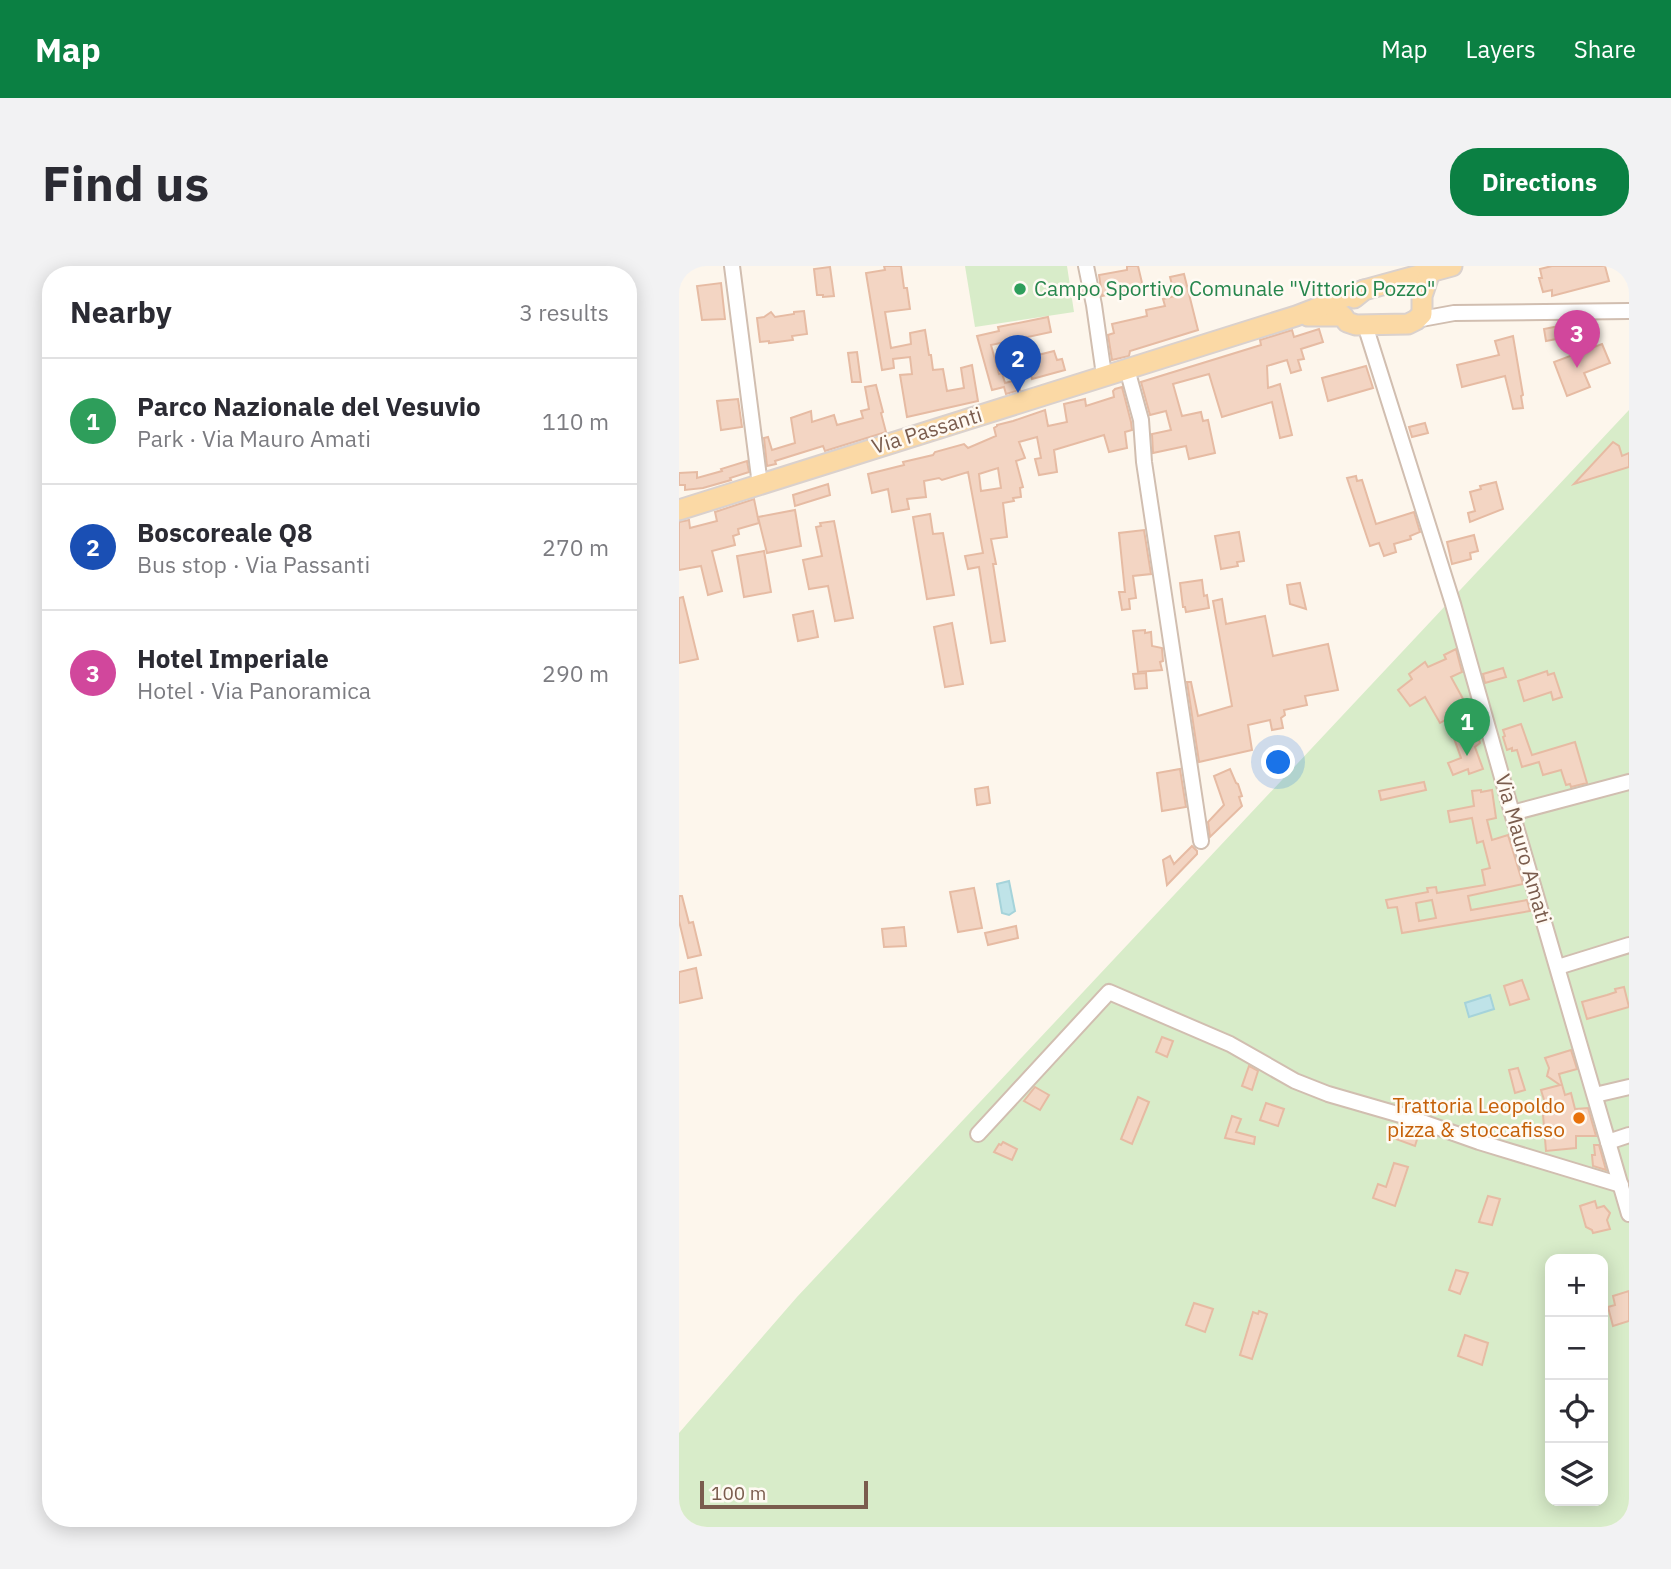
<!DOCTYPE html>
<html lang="en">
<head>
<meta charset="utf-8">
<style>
	body { margin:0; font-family:"IBM Plex Sans",sans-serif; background:#f2f2f3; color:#2b2b33 }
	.controls { position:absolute; right:21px; bottom:21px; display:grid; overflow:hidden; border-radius:14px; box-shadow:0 4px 18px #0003 }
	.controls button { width:63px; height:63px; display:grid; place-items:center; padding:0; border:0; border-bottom:2px solid #e1e1e2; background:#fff; color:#2b2b33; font:35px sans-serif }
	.scale { position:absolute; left:21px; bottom:18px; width:168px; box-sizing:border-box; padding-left:7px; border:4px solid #7a5c4d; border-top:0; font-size:19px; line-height:24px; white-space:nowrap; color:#7a5c4d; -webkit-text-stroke:5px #fffaf3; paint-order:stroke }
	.you { position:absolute; left:600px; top:497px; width:24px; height:24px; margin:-18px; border:5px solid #fff; border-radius:50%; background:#1a73e8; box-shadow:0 0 0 10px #1a73e833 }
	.badge { display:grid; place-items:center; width:46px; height:46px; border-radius:50%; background:#0b8043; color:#fff; font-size:23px; font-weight:700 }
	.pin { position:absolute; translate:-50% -58px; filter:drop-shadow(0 2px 4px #0008) }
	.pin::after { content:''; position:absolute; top:37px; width:24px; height:21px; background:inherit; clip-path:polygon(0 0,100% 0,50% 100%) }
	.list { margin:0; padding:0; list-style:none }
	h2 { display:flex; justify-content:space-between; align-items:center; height:91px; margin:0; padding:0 28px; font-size:30px }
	h2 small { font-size:23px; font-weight:400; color:#7c7c81 }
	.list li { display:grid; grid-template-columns:46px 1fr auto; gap:21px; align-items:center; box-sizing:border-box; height:126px; padding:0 28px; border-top:2px solid #e1e1e2 }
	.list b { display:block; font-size:26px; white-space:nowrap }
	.list p { margin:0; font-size:23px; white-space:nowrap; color:#7c7c81 }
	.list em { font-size:23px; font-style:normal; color:#7c7c81 }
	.icon { flex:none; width:38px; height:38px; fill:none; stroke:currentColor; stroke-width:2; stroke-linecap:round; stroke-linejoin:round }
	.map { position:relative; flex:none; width:950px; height:1261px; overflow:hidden; border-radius:28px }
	header { display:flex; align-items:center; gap:42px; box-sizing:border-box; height:98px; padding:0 35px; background:#0b8043; color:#fff }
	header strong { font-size:33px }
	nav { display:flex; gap:38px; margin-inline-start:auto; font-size:24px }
	.intro { display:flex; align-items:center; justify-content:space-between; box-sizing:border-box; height:168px; padding:0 42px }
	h1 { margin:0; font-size:49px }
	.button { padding:18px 32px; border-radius:28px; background:#0b8043; color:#fff; font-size:24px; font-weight:700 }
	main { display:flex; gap:42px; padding:0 42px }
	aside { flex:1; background:#fff; border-radius:28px; box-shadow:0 4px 18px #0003 }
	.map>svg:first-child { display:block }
	.green { fill:#d8ecc9; fill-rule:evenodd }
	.water { fill:#bfe3e8; stroke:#a5d3da; stroke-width:2 }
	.building { fill:#f3d5c3; stroke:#e6bba3; stroke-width:2; fill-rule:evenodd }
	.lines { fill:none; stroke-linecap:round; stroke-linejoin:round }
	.minor-casing { stroke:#d1beb0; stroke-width:18 }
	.major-casing { stroke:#dad1cd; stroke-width:23 }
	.minor { stroke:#fff; stroke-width:14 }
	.major { stroke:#fbd9a5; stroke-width:19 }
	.leisure-dot { fill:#2e9e5b; stroke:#fffaf3; stroke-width:2.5 }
	.food-dot { fill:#e8710a; stroke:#fffaf3; stroke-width:2.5 }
	.labels { text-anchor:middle; stroke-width:5; stroke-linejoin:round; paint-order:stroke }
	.leisure-label { font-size:21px; fill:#27864d; stroke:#fffaf3; text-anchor:start }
	.street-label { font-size:21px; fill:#7a5c4d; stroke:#fffaf3 }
	.food-label { font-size:21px; fill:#c56008; stroke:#fffaf3; text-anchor:end }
</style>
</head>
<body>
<header>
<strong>Map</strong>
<nav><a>Map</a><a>Layers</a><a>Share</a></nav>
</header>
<div class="intro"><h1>Find us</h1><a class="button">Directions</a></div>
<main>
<aside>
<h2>Nearby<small>3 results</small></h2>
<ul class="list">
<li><span class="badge" style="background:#2e9e5b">1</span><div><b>Parco Nazionale del Vesuvio</b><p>Park · Via Mauro Amati</p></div><em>110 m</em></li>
<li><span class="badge" style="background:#1a4fb4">2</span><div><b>Boscoreale Q8</b><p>Bus stop · Via Passanti</p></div><em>270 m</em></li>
<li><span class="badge" style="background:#d1479c">3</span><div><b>Hotel Imperiale</b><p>Hotel · Via Panoramica</p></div><em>290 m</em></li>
</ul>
</aside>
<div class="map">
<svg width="950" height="1261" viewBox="0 0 950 1261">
	<rect width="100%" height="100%" fill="#fdf6ec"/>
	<g class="green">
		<path d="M 286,0 L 388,0 L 395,46 L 296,61 Z"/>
		<path d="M 950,144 L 950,1261 L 0,1261 L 0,1167 L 118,1031 ZM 871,993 L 924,993 L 924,1235 L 871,1235 Z"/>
	</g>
	<g class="water">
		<path d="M 330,615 L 336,645 L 330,649 L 323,647 L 318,618 Z"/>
		<path d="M 811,729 L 815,743 L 790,751 L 786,737 Z"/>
	</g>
	<g class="building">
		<path d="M 205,0 L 222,0 L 225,22 L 228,22 L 231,43 L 206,46 L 212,82 L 232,78 L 231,67 L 246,64 L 250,89 L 252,89 L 254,104 L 264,103 L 268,125 L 285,122 L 282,102 L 293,99 L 299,135 L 228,151 L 221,109 L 233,108 L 231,91 L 214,93 L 215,102 L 203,104 L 187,7 L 206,4 Z"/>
		<path d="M 448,0 L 459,0 L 464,21 L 423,30 L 420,9 L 448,4 Z"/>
		<path d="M 873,0 L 926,0 L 930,15 L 873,30 L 873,24 L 864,26 L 860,12 L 863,12 L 861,3 Z"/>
		<path d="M 151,1 L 155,30 L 144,31 L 144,29 L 138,29 L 135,3 Z"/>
		<path d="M 505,8 L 519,64 L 451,85 L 450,90 L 433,94 L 429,69 L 435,67 L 433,58 L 468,50 L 467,44 L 486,40 L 484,33 L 496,30 L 491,11 Z"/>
		<path d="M 42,17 L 46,53 L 23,54 L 18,20 Z"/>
		<path d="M 125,45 L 128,68 L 113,70 L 114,74 L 90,77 L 90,75 L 81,76 L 78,52 L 85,51 L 92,46 L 96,51 L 115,48 L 115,46 Z"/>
		<path d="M 369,51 L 372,66 L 312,79 L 320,108 L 323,107 L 326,117 L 338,114 L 341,124 L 327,128 L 325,121 L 313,124 L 298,70 L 320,65 L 319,61 Z"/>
		<path d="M 885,59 L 888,71 L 867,75 L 865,63 Z"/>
		<path d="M 640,63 L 644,76 L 622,83 L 625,93 L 619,94 L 622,104 L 612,107 L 608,94 L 588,100 L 589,122 L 601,118 L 613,169 L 601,172 L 593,136 L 543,151 L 530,108 L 494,118 L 503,150 L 522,146 L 524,155 L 529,154 L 536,187 L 510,193 L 507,180 L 474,187 L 473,168 L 492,164 L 487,145 L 471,149 L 462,116 L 582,79 L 581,74 L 613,64 L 615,71 Z"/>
		<path d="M 834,70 L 844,129 L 842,130 L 844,142 L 834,143 L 826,110 L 783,121 L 778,99 L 820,89 L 816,75 Z"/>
		<path d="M 923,78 L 931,97 L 905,107 L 911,121 L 888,130 L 875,96 Z"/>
		<path d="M 375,85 L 378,94 L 383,93 L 386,104 L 353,113 L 350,101 L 357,99 L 355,90 Z"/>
		<path d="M 178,86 L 182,116 L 173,116 L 169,87 Z"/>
		<path d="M 687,100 L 694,122 L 649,135 L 643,112 Z"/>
		<path d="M 197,119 L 204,146 L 202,147 L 207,166 L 146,185 L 144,180 L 96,195 L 97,198 L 88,200 L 85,172 L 89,171 L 93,184 L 116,177 L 112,152 L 132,145 L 133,156 L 155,149 L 158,159 L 184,152 L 182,145 L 190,143 L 186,121 Z"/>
		<path d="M 443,121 L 452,156 L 453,164 L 446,166 L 448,182 L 430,186 L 425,169 L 375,184 L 378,206 L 360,209 L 356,193 L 362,192 L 358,171 L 340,176 L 346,192 L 337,195 L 344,221 L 341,222 L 342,231 L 334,232 L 335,235 L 324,237 L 328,271 L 312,273 L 317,298 L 314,298 L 326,375 L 312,377 L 300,301 L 289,303 L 286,290 L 304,287 L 289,206 L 263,214 L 260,212 L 245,215 L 247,231 L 228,233 L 230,243 L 213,246 L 209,223 L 193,227 L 189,208 L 225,199 L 224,196 L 254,189 L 256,186 L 285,178 L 289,182 L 317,170 L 315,162 L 318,160 L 318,159 L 334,155 L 366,144 L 369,160 L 388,156 L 385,138 L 406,133 L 407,140 L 435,131 L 434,125 L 436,123 ZM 319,202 L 322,222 L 302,225 L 300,208 Z"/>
		<path d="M 59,133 L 63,161 L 42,164 L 38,135 Z"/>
		<path d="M 746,157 L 749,167 L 733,171 L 730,161 Z"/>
		<path d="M 934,176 L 940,180 L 943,190 L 950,187 L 950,201 L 895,218 Z"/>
		<path d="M 68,195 L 70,206 L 51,212 L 52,214 L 24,222 L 6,224 L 6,219 L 0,219 L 0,207 L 18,206 L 18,212 L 43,205 L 42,203 Z"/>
		<path d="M 677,210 L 678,215 L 683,214 L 697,258 L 735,246 L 741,266 L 731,270 L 732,273 L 715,278 L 717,286 L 705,290 L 700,277 L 691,280 L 668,212 Z"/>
		<path d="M 817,216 L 824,243 L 791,256 L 789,247 L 796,245 L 791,226 L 802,223 L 801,220 Z"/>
		<path d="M 149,218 L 151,229 L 116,240 L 114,229 Z"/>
		<path d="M 75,233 L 80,257 L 59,263 L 60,268 L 54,270 L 56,279 L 33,285 L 43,325 L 29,329 L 22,300 L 0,304 L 0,256 L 10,254 L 11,262 L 38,255 L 36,246 Z"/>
		<path d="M 116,244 L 122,280 L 88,287 L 79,251 Z"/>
		<path d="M 251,248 L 254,268 L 264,267 L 275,329 L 248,333 L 234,251 Z"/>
		<path d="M 155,255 L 174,352 L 156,355 L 149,320 L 130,323 L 124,294 L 143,290 L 137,261 L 142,260 L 141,257 Z"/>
		<path d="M 465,264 L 472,308 L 454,310 L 457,332 L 450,333 L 451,343 L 443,344 L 440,326 L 446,326 L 440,267 Z"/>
		<path d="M 560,266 L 565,295 L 558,296 L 559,300 L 542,303 L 536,270 Z"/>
		<path d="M 795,269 L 799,285 L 791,287 L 792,293 L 773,298 L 768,276 Z"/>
		<path d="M 85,285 L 92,326 L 65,331 L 58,290 Z"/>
		<path d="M 523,314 L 525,330 L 528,329 L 530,342 L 507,346 L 506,341 L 504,341 L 501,317 Z"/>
		<path d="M 621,317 L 627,343 L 611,338 L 608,319 Z"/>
		<path d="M 4,331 L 19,393 L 0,397 L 0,332 Z"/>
		<path d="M 543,333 L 547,358 L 586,350 L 594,390 L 649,378 L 659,424 L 626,430 L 628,439 L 605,444 L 606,449 L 602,452 L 604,462 L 593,464 L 591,454 L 569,459 L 573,484 L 520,496 L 508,416 L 512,416 L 519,450 L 553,440 L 534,335 Z"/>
		<path d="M 134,345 L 139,371 L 119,375 L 114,349 Z"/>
		<path d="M 273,357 L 284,418 L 266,421 L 255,361 Z"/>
		<path d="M 466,364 L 466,367 L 472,366 L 473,380 L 483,382 L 484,395 L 481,396 L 483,404 L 459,406 L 454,365 Z"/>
		<path d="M 777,383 L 783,406 L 772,411 L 789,442 L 786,443 L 794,466 L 797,465 L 801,477 L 796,481 L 804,503 L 790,508 L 789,503 L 774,509 L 769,497 L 782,492 L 768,453 L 761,457 L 746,431 L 731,440 L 719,424 L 733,413 L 730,408 L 746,396 L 749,401 L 767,393 L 765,389 Z"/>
		<path d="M 824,402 L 827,411 L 806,417 L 804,408 Z"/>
		<path d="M 868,405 L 869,409 L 875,407 L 883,431 L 874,434 L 872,426 L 845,435 L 839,415 Z"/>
		<path d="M 467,407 L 468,422 L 456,423 L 454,408 Z"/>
		<path d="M 842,458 L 853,489 L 896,476 L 908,517 L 892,521 L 891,518 L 887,519 L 882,504 L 864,509 L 860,496 L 843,501 L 838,484 L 833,485 L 833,482 L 828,484 L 824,471 L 826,470 L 824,464 Z"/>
		<path d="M 501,503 L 507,541 L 483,545 L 478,507 Z"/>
		<path d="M 551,503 L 557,517 L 559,518 L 563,530 L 560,531 L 563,540 L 531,571 L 529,556 L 545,539 L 535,510 Z"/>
		<path d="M 745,516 L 747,524 L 702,534 L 700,525 Z"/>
		<path d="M 309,521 L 311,537 L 298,539 L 296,523 Z"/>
		<path d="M 802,524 L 802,526 L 813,524 L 817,552 L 808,554 L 813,574 L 829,569 L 844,618 L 789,630 L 792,644 L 848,634 L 851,645 L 723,667 L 718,641 L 709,642 L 707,634 L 749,626 L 748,622 L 757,621 L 758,627 L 806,619 L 803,604 L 811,602 L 804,575 L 798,577 L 793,552 L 771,556 L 769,545 L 795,540 L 793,525 ZM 753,634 L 757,652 L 740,655 L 737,637 Z"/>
		<path d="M 513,580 L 518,585 L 518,588 L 488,619 L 484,594 L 491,590 L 495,598 Z"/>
		<path d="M 295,622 L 303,662 L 279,666 L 271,626 Z"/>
		<path d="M 0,630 L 3,630 L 10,657 L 14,656 L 22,689 L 9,692 L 0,655 Z"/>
		<path d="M 337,660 L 339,672 L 309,679 L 306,667 Z"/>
		<path d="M 225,661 L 227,680 L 205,681 L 203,663 Z"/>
		<path d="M 17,702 L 23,732 L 0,737 L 0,706 Z"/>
		<path d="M 843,714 L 850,733 L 831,739 L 825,720 Z"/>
		<path d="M 945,721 L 950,741 L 908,753 L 903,736 L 928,729 L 937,726 L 936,723 Z"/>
		<path d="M 483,771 L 494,775 L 488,791 L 477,786 Z"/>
		<path d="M 892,784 L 898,803 L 880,808 L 886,829 L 892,827 L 896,843 L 909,842 L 917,870 L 897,870 L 897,882 L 867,885 L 864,849 L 869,847 L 862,824 L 881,819 L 868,810 L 870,802 L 866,792 Z"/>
		<path d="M 570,800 L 579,805 L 573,824 L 563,820 Z"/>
		<path d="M 839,802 L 846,824 L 836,827 L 830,804 Z"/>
		<path d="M 356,821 L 370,829 L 361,844 L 345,835 Z"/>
		<path d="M 459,831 L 470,836 L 453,878 L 442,873 Z"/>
		<path d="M 587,837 L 605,843 L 599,860 L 581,854 Z"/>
		<path d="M 553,850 L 562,853 L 557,866 L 576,871 L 575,878 L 546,872 Z"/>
		<path d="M 719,860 L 740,867 L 736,880 L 714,872 Z"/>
		<path d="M 324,876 L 338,883 L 333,894 L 315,886 L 320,878 L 322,879 Z"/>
		<path d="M 915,879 L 920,879 L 927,904 L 914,900 L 913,889 L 916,889 Z"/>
		<path d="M 715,897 L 729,901 L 716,940 L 694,932 L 699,918 L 707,921 Z"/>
		<path d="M 809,930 L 821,933 L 813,959 L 800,956 Z"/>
		<path d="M 916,935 L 918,942 L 925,940 L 931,947 L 928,954 L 931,963 L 914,967 L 913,964 L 907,961 L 901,940 Z"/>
		<path d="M 777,1004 L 789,1007 L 781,1028 L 770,1024 Z"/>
		<path d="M 950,1025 L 950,1055 L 934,1060 L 929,1041 L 936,1039 L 934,1030 Z"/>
		<path d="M 515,1037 L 534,1043 L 526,1066 L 507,1059 Z"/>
		<path d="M 580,1045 L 588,1048 L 573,1093 L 561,1089 L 574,1046 L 579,1048 Z"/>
		<path d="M 786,1069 L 809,1077 L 803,1099 L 779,1090 Z"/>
	</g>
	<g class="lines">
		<defs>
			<g id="minor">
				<path d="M 53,0 L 81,219"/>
				<path d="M 407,0 L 415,39 L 425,109"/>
				<path d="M 737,54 L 775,47 L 950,45"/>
				<path d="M 686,59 L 774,338 L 833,547 L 950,948"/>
				<path d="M 448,103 L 462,154 L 465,196 L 522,575"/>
				<path d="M 833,547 L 950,516"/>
				<path d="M 879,701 L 950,679"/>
				<path d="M 916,829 L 950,821"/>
				<path d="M 299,868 L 430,726 L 551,778 L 616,815 L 649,828 L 732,852 L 800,876 L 942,919"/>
				<path d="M 929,876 L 950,869"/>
			</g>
			<g id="major">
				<path d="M 675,32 L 685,24 L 773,0"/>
				<path d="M 629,50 L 664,50 L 668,56 L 677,59 L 729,58 L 737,54 L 743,48 L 743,30 L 751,6"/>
				<path d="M 0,244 L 617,50 L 685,24"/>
			</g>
		</defs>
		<use href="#minor" class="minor-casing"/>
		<use href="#major" class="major-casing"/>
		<use href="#minor" class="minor"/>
		<use href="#major" class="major"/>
	</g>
	<circle class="leisure-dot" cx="341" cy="23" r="7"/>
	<circle class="food-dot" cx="900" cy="852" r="7"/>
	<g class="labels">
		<g class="leisure-label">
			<text x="355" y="30">Campo Sportivo Comunale "Vittorio Pozzo"</text>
		</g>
		<g class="street-label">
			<text transform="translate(248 165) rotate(-17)" y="7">Via Passanti</text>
			<text transform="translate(844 583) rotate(74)" y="7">Via Mauro Amati</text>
		</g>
		<g class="food-label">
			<text x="886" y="847">Trattoria Leopoldo<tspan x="886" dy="24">pizza &amp; stoccafisso</tspan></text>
		</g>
	</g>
</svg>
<div class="controls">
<button>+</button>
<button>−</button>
<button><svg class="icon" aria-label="locate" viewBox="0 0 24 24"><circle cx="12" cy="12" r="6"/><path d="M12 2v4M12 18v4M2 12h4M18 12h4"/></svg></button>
<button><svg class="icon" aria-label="layers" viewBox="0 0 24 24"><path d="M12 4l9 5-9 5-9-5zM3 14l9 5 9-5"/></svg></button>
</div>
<div class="scale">100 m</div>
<div class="you"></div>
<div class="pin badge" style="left:788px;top:490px;background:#2e9e5b">1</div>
<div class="pin badge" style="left:339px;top:127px;background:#1a4fb4">2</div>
<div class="pin badge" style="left:898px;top:102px;background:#d1479c">3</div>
</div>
</main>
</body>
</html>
